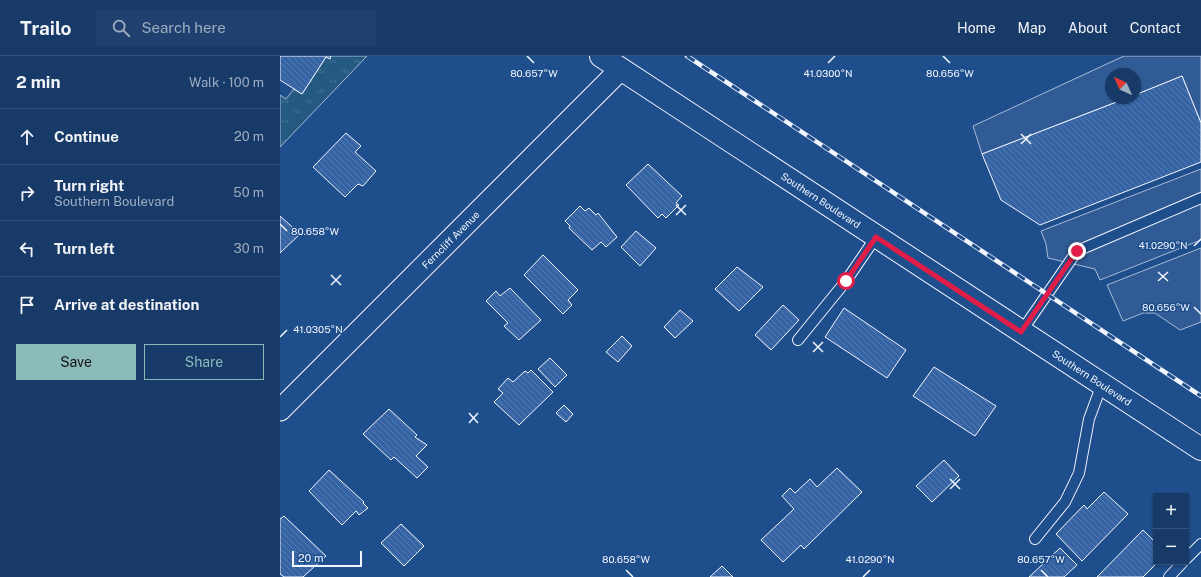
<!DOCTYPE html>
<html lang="en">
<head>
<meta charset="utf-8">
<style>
	body { margin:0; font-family:"Public Sans",sans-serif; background:#20416f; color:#f1f3f6 }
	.controls { position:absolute; right:12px; bottom:12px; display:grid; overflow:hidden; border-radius:0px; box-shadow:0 1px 3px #0004 }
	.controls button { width:36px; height:36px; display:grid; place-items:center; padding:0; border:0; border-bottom:1px solid #36547d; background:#173a69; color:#f1f3f6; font:20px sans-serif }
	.compass { position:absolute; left:825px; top:12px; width:36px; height:36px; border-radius:50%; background:#173a69; box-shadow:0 1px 3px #0004; rotate:315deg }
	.scale { position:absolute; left:12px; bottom:10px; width:70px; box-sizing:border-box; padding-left:4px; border:2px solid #f2f6ff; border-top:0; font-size:11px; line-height:14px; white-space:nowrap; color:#f2f6ff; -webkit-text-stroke:3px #1f4e8c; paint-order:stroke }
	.stop { position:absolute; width:12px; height:12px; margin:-9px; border:3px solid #e11d48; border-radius:50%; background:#fff }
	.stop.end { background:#e11d48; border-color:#fff; box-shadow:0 1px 4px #0008 }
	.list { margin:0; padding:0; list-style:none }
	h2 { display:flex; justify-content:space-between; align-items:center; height:52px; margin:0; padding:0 16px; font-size:17px }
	h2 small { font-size:13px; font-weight:400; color:#9eadc0 }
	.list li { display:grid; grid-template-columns:26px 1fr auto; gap:12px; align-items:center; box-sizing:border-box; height:56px; padding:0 16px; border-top:1px solid #36547d }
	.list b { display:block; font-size:15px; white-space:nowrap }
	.list p { margin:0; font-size:13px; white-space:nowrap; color:#9eadc0 }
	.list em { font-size:13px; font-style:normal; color:#9eadc0 }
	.actions { display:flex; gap:8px; padding:12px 16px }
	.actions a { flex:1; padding:9px 0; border:1px solid #8bbbb9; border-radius:0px; text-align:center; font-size:14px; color:#8bbbb9 }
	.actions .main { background:#8bbbb9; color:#111 }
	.icon { flex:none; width:22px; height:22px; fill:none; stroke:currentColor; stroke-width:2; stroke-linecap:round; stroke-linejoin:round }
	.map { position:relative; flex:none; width:921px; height:521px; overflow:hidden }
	header { display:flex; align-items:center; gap:24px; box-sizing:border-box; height:56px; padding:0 20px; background:#173a69; border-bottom:1px solid #36547d }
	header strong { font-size:19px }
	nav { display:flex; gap:22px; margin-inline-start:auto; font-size:14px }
	.search { width:280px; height:36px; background:#20416f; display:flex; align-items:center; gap:10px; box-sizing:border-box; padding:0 14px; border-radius:0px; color:#9eadc0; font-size:15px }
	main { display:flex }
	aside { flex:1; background:#173a69 }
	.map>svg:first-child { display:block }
	.grass { fill:url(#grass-tufts); stroke:#a8bbd7 }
	.parking { fill:#305b95; stroke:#a8bbd7 }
	.building { fill:url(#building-back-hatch); stroke:#f2f6ff }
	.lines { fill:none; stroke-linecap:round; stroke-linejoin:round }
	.lane-casing { stroke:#f2f6ff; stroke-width:12 }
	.street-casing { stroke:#f2f6ff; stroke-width:23 }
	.secondary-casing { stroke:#f2f6ff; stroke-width:24 }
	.lane { stroke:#1f4e8c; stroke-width:10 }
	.street { stroke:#1f4e8c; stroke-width:21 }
	.secondary { stroke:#1f4e8c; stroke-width:22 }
	.rail-casing { stroke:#f2f6ff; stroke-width:4.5 }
	.rail { stroke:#1f4e8c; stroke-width:3; stroke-dasharray:9; stroke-linecap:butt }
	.route { stroke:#e11d48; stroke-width:5 }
	.ticks { fill:none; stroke:#f2f6ff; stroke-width:1.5 }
	.labels { text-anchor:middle; stroke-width:3; stroke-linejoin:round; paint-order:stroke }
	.street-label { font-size:10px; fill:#f2f6ff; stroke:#1f4e8c }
	.ticks-label { font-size:10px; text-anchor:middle; fill:#f2f6ff; stroke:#1f4e8c; stroke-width:3; stroke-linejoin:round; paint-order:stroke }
</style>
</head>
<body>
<header>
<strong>Trailo</strong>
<div class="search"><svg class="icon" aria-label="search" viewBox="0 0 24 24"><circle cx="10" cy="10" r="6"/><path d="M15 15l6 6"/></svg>Search here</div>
<nav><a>Home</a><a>Map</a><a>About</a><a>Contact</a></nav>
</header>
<main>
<aside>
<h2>2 min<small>Walk · 100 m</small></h2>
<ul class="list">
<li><svg class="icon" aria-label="ahead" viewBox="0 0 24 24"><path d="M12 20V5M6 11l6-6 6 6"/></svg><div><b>Continue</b></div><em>20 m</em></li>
<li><svg class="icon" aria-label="right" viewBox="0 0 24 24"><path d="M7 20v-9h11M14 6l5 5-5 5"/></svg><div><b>Turn right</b><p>Southern Boulevard</p></div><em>50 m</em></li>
<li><svg class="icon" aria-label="left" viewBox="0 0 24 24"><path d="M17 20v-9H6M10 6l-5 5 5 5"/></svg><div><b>Turn left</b></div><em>30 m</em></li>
<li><svg class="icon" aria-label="arrive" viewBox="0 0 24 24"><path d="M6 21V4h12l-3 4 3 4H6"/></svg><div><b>Arrive at destination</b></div></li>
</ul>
<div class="actions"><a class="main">Save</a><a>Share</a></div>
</aside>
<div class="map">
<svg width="921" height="521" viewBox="0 0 921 521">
	<defs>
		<pattern id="grass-tufts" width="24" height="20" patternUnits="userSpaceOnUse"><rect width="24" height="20" fill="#245a82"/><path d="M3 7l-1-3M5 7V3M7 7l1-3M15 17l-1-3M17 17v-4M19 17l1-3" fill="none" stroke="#447295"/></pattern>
		<pattern id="building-back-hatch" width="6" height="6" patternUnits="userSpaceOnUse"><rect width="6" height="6" fill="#3563a3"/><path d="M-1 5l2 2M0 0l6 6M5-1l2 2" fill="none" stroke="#537ab1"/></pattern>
	</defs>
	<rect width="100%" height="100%" fill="#1f4e8c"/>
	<path class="grass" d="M 51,0 L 87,0 L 0,91 L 0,39 L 6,43 L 14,33 L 22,38 L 46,1 L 49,2 Z"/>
	<g class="parking">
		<path d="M 844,0 L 921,0 L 921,67 L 902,20 L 855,39 L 855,18 L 831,18 L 831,42 L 847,42 L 702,98 L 693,70 Z"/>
		<path d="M 921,113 L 921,184 L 820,224 L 815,213 L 768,202 L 766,188 L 761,175 Z"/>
		<path d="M 921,192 L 921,266 L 900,274 L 875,257 L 863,257 L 843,265 L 827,229 Z"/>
	</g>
	<g class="building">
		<path d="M 0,0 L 51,0 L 50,3 L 46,1 L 22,38 L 0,24 Z"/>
		<path d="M 902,20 L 921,67 L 921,106 L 760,169 L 721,144 L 702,98 L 847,42 L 855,42 L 855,39 Z"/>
		<path d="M 66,77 L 81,90 L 75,96 L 96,115 L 83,130 L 78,128 L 65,141 L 33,111 Z"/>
		<path d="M 368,108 L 402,140 L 396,147 L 399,149 L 386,162 L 382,158 L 378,162 L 346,129 Z"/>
		<path d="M 300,150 L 305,155 L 309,152 L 316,159 L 318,157 L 337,181 L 326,191 L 321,186 L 312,194 L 289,172 L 290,170 L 285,165 Z"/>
		<path d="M 0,160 L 20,178 L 0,197 Z"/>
		<path d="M 356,175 L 376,192 L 360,210 L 341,191 Z"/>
		<path d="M 263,199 L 298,234 L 288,244 L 292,249 L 283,258 L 244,219 Z"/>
		<path d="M 457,211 L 483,231 L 459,255 L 435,233 Z"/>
		<path d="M 230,232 L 261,264 L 239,284 L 224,270 L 228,267 L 206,245 L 216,235 L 220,240 Z"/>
		<path d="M 503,249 L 519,264 L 491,294 L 475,279 Z"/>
		<path d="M 564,252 L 626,294 L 607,322 L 545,281 Z"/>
		<path d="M 400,254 L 413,265 L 395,282 L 384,271 Z"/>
		<path d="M 342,280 L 352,290 L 338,306 L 326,296 Z"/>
		<path d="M 270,302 L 287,319 L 275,331 L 258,313 Z"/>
		<path d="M 654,311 L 716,350 L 695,380 L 633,340 Z"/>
		<path d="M 251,314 L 273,336 L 239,369 L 214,346 L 223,337 L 218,333 L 228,322 L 233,326 L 245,315 L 248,317 Z"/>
		<path d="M 284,349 L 293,358 L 286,366 L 276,357 Z"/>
		<path d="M 109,353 L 137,379 L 135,381 L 147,389 L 136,400 L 148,411 L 137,422 L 114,401 L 111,404 L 83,378 Z"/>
		<path d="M 664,404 L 679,420 L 652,446 L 636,430 Z"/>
		<path d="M 557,412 L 582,436 L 524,493 L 521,489 L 503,506 L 481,484 L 514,453 L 502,440 L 510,432 L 515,437 L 530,423 L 537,431 Z"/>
		<path d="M 49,414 L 84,446 L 83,447 L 88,452 L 79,459 L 76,455 L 62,469 L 29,435 Z"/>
		<path d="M 824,436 L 848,458 L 802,505 L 776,478 L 804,449 L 807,453 Z"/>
		<path d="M 4,460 L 46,500 L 23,521 L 4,521 L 0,518 L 0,463 Z"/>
		<path d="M 121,468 L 144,490 L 124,510 L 101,487 Z"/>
		<path d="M 863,474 L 876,487 L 876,506 L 878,506 L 863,521 L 817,521 Z"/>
		<path d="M 780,492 L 797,509 L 784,521 L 749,521 Z"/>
		<path d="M 442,510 L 453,521 L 430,521 Z"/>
	</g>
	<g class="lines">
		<defs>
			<g id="lane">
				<path d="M 741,276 L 797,195 L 921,142"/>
				<path d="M 518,284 L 566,225 L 596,181"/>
				<path d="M 755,483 L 785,446 L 799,417 L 809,363 L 822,328"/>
				<path d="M 906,503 L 921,488"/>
				<path d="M 889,521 L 903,506"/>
			</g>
			<g id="street">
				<path id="s1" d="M 0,354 L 341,13"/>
			</g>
			<g id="secondary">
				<path id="s2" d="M 321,0 L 921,393"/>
			</g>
		</defs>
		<use href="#lane" class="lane-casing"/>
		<use href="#street" class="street-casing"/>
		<use href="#secondary" class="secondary-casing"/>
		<use href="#lane" class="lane"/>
		<use href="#street" class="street"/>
		<use href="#secondary" class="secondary"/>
		<defs>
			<path id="rail" d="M 407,0 L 921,340"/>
		</defs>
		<use href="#rail" class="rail-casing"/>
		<use href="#rail" class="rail"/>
	</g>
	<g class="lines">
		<path class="route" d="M 566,225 L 596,181 L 741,276 L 797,195"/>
	</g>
	<path class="ticks" d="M 247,0 L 254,7M 663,0 L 670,7M 548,7 L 555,0M 741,78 L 751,88M 741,88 L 751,78M 396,149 L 406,159M 396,159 L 406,149M 0,168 L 7,175M 914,190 L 921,183M 878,216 L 888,225M 51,219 L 61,229M 878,225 L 888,216M 51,229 L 61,219M 914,251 L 921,258M 0,281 L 7,274M 533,286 L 543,296M 533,296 L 543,286M 189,357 L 198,367M 189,367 L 198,357M 670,423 L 680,433M 670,433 L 680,423M 346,514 L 353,521M 761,514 L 768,521M 583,521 L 590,514"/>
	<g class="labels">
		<g class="street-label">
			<text dy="4" stroke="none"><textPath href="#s2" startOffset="263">Southern Boulevard</textPath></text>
			<text dy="4" stroke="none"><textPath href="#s1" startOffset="241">Ferncliff Avenue</textPath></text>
			<text dy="4" stroke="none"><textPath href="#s2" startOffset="587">Southern Boulevard</textPath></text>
		</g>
	</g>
	<g class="ticks-label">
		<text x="254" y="21">80.657°W</text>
		<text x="548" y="21">41.0300°N</text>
		<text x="670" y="21">80.656°W</text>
		<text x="35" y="179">80.658°W</text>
		<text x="883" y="193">41.0290°N</text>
		<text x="886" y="255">80.656°W</text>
		<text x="38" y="277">41.0305°N</text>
		<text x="590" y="507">41.0290°N</text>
		<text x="346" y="507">80.658°W</text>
		<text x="761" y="507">80.657°W</text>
	</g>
</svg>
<div class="controls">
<button>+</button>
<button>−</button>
</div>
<svg class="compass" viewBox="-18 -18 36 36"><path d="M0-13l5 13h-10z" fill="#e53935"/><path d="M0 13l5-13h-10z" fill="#9eadc0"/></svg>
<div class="scale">20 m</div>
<div class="stop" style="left:566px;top:225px"></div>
<div class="stop end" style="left:797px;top:195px"></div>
</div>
</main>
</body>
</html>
